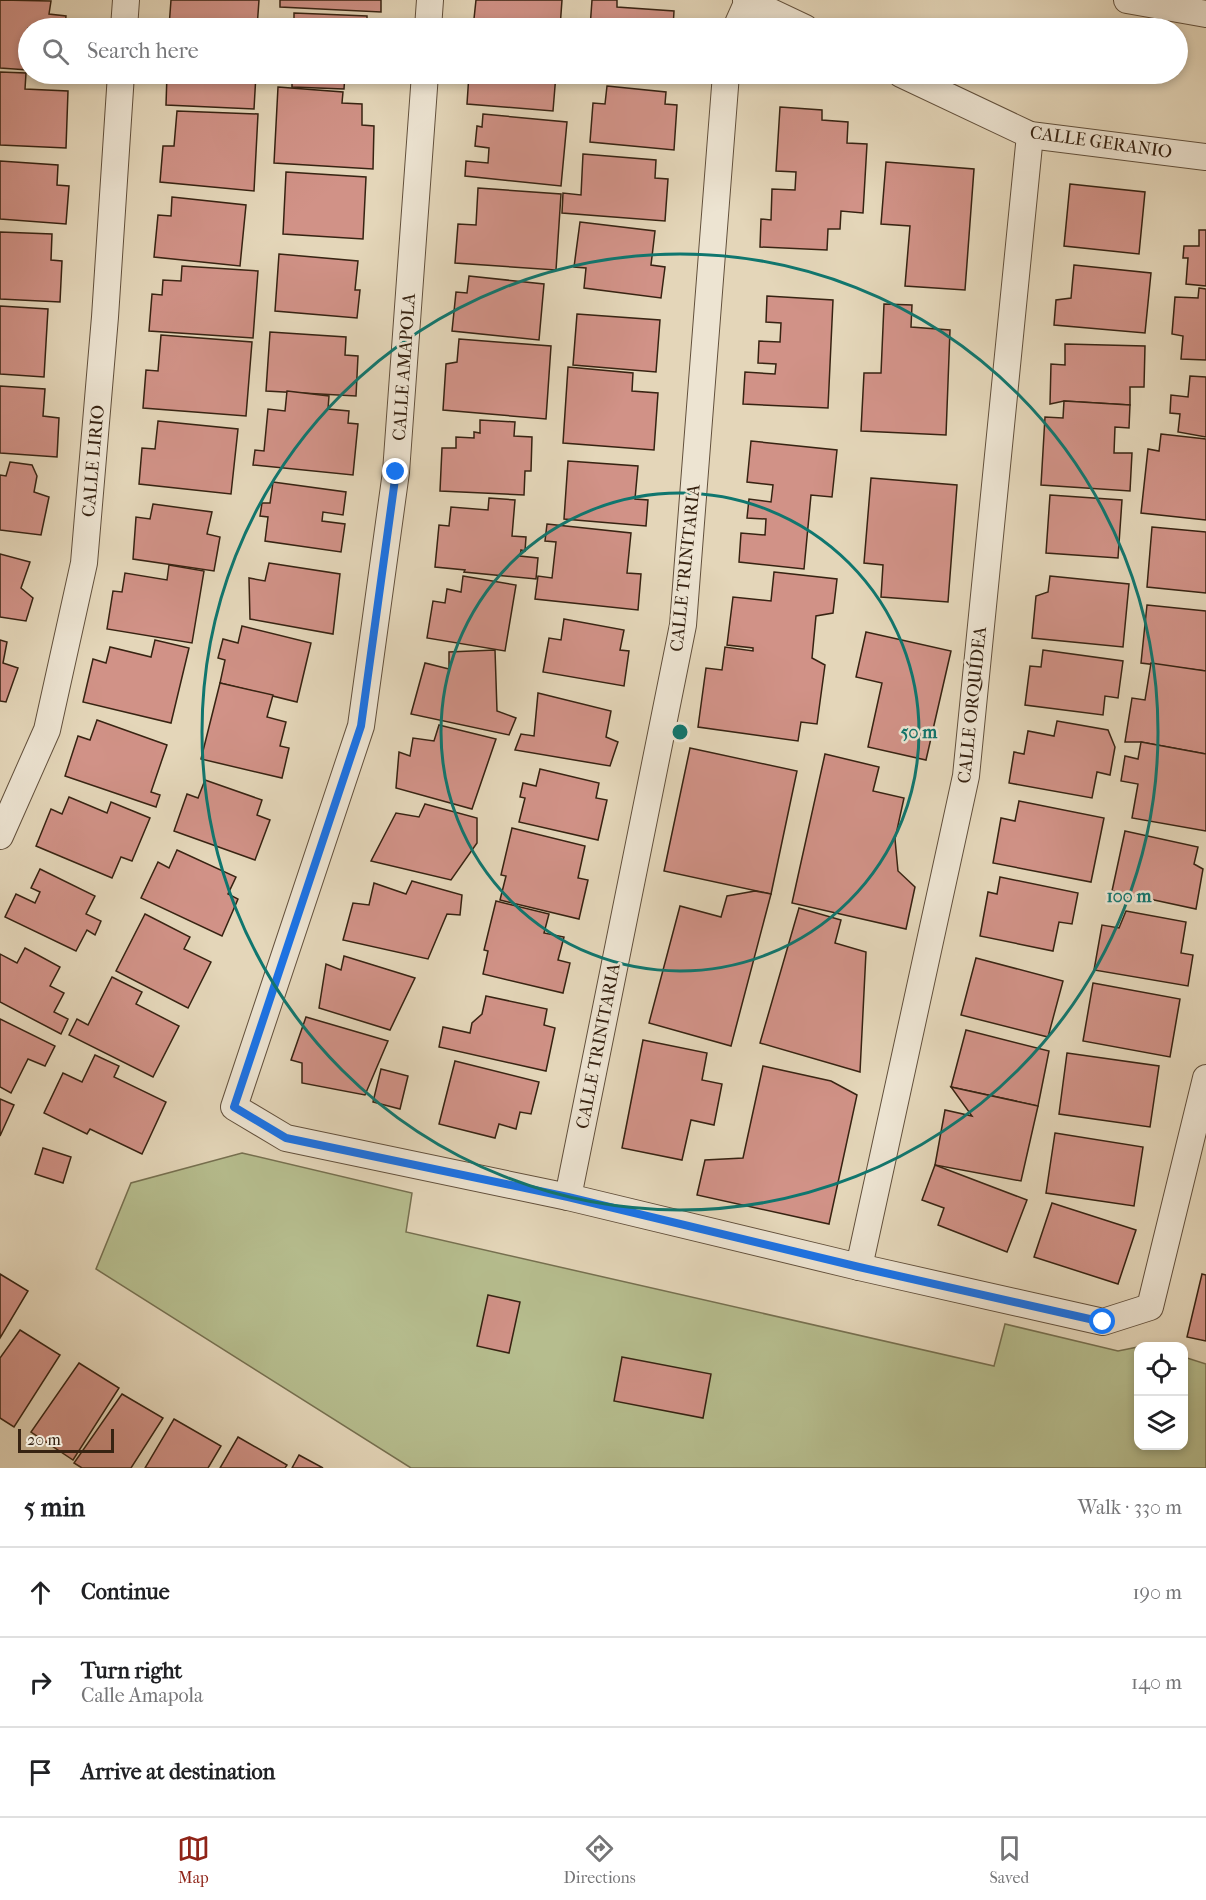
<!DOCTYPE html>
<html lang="en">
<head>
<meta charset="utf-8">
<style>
	body { margin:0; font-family:"IM FELL French Canon",serif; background:#f2f2f2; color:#202124 }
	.controls { position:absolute; right:18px; bottom:18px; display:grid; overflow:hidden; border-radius:12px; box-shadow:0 3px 9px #0003 }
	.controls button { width:54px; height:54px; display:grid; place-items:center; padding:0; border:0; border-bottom:2px solid #e0e0e0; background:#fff; color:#202124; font:30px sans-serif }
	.scale { position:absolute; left:18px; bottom:15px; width:96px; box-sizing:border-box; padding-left:6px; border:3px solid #372312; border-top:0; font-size:16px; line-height:21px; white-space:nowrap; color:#372312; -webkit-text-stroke:4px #ede4d2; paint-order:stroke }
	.stop { position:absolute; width:18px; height:18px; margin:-14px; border:4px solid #1a73e8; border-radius:50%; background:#fff }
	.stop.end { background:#1a73e8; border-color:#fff; box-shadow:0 2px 6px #0008 }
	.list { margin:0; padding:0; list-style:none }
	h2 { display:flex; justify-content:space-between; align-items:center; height:78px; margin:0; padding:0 24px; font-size:26px }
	h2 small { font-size:20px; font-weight:400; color:#757577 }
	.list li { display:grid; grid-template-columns:39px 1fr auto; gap:18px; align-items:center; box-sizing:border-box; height:90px; padding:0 24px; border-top:2px solid #e0e0e0 }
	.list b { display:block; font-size:22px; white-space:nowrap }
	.list p { margin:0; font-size:20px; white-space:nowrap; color:#757577 }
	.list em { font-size:20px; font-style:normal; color:#757577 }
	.icon { flex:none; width:33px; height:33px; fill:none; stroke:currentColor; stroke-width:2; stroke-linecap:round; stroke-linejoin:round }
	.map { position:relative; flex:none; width:1206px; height:1468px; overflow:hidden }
	.search { position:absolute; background:#fff; box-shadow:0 3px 9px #0003; left:18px; right:18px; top:18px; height:66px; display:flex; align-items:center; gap:15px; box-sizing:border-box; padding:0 21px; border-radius:33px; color:#757577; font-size:22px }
	.sheet { height:348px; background:#fff }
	nav { display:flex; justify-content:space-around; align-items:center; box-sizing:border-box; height:84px; border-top:2px solid #e0e0e0; background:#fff; font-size:16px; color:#757577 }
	nav a { display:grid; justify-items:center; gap:3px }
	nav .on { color:#8f2418 }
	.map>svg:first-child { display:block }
	.green { fill:#b6bd8e; stroke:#767050; stroke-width:1.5 }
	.building { fill:#d19287; stroke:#372312; stroke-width:1.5 }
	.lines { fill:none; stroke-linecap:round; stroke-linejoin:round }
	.street-casing { stroke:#62503c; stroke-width:28 }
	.street { stroke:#ede4d2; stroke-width:26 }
	.route { stroke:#1a73e8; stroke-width:8 }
	.ring { fill:none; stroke:#0f766e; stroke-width:3 }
	.labels { text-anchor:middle; stroke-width:5; stroke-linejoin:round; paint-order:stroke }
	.street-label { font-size:18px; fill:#372312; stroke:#ede4d2 }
	.centre { fill:#0f766e; stroke:#ede4d2; stroke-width:3 }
	.ring-label { font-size:18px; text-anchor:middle; font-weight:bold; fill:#0f766e; stroke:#ede4d2; stroke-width:5; stroke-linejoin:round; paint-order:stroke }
</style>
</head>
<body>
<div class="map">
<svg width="1206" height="1468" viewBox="0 0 1206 1468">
	<rect width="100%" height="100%" fill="#e4d6b9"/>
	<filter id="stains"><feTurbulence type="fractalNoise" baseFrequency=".00333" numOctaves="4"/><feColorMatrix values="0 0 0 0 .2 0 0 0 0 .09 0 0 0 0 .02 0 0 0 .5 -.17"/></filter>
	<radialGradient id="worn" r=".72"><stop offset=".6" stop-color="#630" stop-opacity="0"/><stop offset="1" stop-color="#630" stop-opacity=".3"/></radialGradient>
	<path class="green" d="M 242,1153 L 412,1193 L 406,1232 L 994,1366 L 1005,1324 L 1118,1351 L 1138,1347 L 1138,1446 L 1184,1446 L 1184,1357 L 1206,1364 L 1206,1468 L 411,1468 L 96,1269 L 131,1183 Z"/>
	<g class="building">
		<path d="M 0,0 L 51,1 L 49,14 L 66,16 L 65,28 L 28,28 L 28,70 L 0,68 Z"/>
		<path d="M 171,0 L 259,0 L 257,28 L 169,27 Z"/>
		<path d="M 280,0 L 381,0 L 381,12 L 280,7 Z"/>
		<path d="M 476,0 L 562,0 L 560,28 L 473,28 Z"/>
		<path d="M 592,0 L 617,0 L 617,7 L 674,11 L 673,28 L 590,28 Z"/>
		<path d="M 294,13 L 367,16 L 367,28 L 294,28 Z"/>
		<path d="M 0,72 L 26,73 L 25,89 L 68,91 L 66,148 L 0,145 Z"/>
		<path d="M 167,74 L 256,74 L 254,109 L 166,105 Z"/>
		<path d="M 292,74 L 345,74 L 344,89 L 292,87 Z"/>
		<path d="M 469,74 L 556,74 L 553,111 L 467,104 Z"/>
		<path d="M 607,86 L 666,92 L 665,104 L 677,105 L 674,150 L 590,142 L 593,103 L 605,104 Z"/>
		<path d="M 278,87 L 343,92 L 342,103 L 362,104 L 362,125 L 374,126 L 373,169 L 274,163 Z"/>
		<path d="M 780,107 L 822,110 L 822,120 L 848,122 L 847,143 L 867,144 L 863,213 L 841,211 L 840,229 L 828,229 L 827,250 L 760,247 L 761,219 L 771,220 L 772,189 L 795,190 L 796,172 L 776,171 Z"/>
		<path d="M 177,111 L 258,114 L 254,191 L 160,182 L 163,146 L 174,146 Z"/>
		<path d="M 483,114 L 567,122 L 561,186 L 465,176 L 466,161 L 488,163 L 489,148 L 475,146 L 477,126 L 482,127 Z"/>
		<path d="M 583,154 L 656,160 L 655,178 L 668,179 L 665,221 L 562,213 L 563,193 L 581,195 Z"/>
		<path d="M 0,161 L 58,165 L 57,185 L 69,186 L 66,224 L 0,219 Z"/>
		<path d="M 886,162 L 974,169 L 965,290 L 905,286 L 910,226 L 881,224 Z"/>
		<path d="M 286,172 L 366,177 L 363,239 L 283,234 Z"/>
		<path d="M 1070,184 L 1145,192 L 1139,254 L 1064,246 Z"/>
		<path d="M 478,188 L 561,194 L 556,270 L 455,263 L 458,224 L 476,225 Z"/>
		<path d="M 172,197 L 246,205 L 240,266 L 154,257 L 158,215 L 171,216 Z"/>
		<path d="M 580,222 L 655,231 L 651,265 L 665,267 L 661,298 L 584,288 L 586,268 L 574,267 Z"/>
		<path d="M 1199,230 L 1206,230 L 1206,286 L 1186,284 L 1188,258 L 1183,258 L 1184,246 L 1199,246 Z"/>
		<path d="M 0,232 L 52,234 L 51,260 L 62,261 L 60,302 L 0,299 Z"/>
		<path d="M 279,254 L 358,261 L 355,290 L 360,290 L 357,318 L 275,311 Z"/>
		<path d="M 1074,265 L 1151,273 L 1145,333 L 1054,325 L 1056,300 L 1071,298 Z"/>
		<path d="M 182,266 L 258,271 L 253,338 L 149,331 L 152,294 L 162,295 L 163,280 L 181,281 Z"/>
		<path d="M 469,276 L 544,284 L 539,340 L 452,331 L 456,292 L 467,293 Z"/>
		<path d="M 1199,288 L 1206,289 L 1206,360 L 1181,359 L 1183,336 L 1172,334 L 1175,297 L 1198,298 Z"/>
		<path d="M 767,296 L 833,300 L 828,408 L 743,404 L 745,372 L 775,374 L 776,364 L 758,363 L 759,341 L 780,342 L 781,323 L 766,322 Z"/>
		<path d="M 884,304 L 912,305 L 911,327 L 950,330 L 946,435 L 861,431 L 864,373 L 881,373 Z"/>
		<path d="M 0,306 L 48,309 L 44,377 L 0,374 Z"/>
		<path d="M 577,314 L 660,320 L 656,372 L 573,365 Z"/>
		<path d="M 270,332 L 346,337 L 345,355 L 358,356 L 356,396 L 266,391 Z"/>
		<path d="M 161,335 L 252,342 L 246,416 L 143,408 L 146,370 L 158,371 Z"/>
		<path d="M 459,339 L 551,346 L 546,419 L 443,410 L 446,364 L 457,362 Z"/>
		<path d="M 1065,344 L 1145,346 L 1144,387 L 1130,387 L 1130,405 L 1064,401 L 1050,404 L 1051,364 L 1065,365 Z"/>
		<path d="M 568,367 L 633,373 L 632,391 L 658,393 L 654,450 L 563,443 Z"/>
		<path d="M 1190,376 L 1206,377 L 1206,437 L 1178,432 L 1180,414 L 1170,413 L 1171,395 L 1188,397 Z"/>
		<path d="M 0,386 L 45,389 L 43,416 L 59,418 L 57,457 L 0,453 Z"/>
		<path d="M 287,391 L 329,396 L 328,409 L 349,411 L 348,423 L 358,424 L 353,475 L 253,465 L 255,450 L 264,451 L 268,409 L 285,411 Z"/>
		<path d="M 1064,401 L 1130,405 L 1129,428 L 1115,427 L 1114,453 L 1132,453 L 1130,491 L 1041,485 L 1045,417 L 1063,418 Z"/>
		<path d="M 480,420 L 515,422 L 514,436 L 532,437 L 531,471 L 525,471 L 524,495 L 440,491 L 442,448 L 456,448 L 456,437 L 474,438 L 474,432 L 480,433 Z"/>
		<path d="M 158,421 L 238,429 L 231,494 L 139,484 L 142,448 L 155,449 Z"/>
		<path d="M 1161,434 L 1206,439 L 1206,520 L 1141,513 L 1148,449 L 1159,451 Z"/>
		<path d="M 751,441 L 837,450 L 832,497 L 811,495 L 804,569 L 739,562 L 741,533 L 765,535 L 766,519 L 747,518 L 749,499 L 771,502 L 773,485 L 747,482 Z"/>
		<path d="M 568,461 L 638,466 L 635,499 L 648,500 L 646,526 L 564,519 Z"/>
		<path d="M 10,462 L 32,465 L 37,476 L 34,492 L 49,497 L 41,535 L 0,530 L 0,475 L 6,476 Z"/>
		<path d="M 871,478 L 957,485 L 948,602 L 881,597 L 883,565 L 864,563 Z"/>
		<path d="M 273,482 L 346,492 L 343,515 L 323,512 L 322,521 L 345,524 L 341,552 L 265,541 L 268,517 L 260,516 L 262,503 L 270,503 Z"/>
		<path d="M 1050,495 L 1122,500 L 1118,558 L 1046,553 Z"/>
		<path d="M 489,498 L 515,500 L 512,536 L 526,537 L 525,551 L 521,550 L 520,556 L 538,558 L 536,579 L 464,572 L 465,570 L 435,567 L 439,525 L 449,526 L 451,507 L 488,510 Z"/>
		<path d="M 153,504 L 212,512 L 207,534 L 220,537 L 214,571 L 133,559 L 136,517 L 150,519 Z"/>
		<path d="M 547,524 L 631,533 L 627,573 L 641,574 L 638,610 L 535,599 L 538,576 L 552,578 L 556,542 L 545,541 Z"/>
		<path d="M 1152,527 L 1206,532 L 1206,593 L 1147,587 Z"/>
		<path d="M 0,554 L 30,562 L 21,588 L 33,598 L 26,621 L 0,617 Z"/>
		<path d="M 269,563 L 340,574 L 333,634 L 250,619 L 249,578 L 265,581 Z"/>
		<path d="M 169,565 L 204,571 L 192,643 L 107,629 L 113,591 L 122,592 L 125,573 L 167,580 Z"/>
		<path d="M 774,572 L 837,579 L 833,613 L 816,616 L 812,658 L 825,665 L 817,724 L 801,722 L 798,741 L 698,727 L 706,668 L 722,670 L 725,647 L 753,651 L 753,648 L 727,645 L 733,597 L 771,601 Z"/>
		<path d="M 463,576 L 516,585 L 505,651 L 427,638 L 433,601 L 445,603 L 447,589 L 461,592 Z"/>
		<path d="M 1050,576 L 1129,584 L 1123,647 L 1032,638 L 1036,596 L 1048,592 Z"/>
		<path d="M 1147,605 L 1206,611 L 1206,671 L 1141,663 Z"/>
		<path d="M 564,619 L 624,630 L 620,650 L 629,651 L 624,686 L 543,672 L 549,638 L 561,640 Z"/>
		<path d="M 242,626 L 311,643 L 297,702 L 220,683 L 225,660 L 218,658 L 223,639 L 238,643 Z"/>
		<path d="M 866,632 L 951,651 L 926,760 L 868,747 L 882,683 L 856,677 Z"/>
		<path d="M 0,640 L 7,642 L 3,663 L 18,668 L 6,702 L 0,701 Z"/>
		<path d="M 155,640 L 189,648 L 171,723 L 83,702 L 93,659 L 106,663 L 110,647 L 151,657 Z"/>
		<path d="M 495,650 L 497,711 L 516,718 L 509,735 L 411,714 L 425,663 L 449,669 L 449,652 Z"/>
		<path d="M 1043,650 L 1123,661 L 1118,698 L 1105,696 L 1103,715 L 1025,705 L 1030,666 L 1041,667 Z"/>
		<path d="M 1151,663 L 1206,671 L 1206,754 L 1141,742 L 1125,742 L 1132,698 L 1145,700 Z"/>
		<path d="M 220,683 L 273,695 L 267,717 L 286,722 L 280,746 L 289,748 L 282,778 L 201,759 Z"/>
		<path d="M 538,693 L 611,711 L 606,737 L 618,742 L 610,766 L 515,750 L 521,734 L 534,736 Z"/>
		<path d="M 97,720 L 167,745 L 151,792 L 160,795 L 156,807 L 65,776 L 78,736 L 90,740 Z"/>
		<path d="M 1057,721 L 1108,730 L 1115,747 L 1110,775 L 1097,772 L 1092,798 L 1009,783 L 1014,752 L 1024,754 L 1028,731 L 1054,736 Z"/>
		<path d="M 439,725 L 496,739 L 472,809 L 396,788 L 399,752 L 410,756 L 413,738 L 434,741 Z"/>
		<path d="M 1141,742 L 1206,754 L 1206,831 L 1132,818 L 1138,784 L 1121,781 L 1125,756 L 1138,759 Z"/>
		<path d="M 690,748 L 797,771 L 771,894 L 664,871 Z"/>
		<path d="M 825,754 L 879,767 L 873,791 L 904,798 L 895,839 L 898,871 L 915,887 L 906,929 L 792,903 Z"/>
		<path d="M 540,769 L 599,783 L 596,798 L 607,800 L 598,840 L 519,822 L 525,798 L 520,797 L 523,783 L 536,786 Z"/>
		<path d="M 205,780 L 262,800 L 257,815 L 270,820 L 255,860 L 174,831 L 187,794 L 198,798 Z"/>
		<path d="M 69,797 L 107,813 L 111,802 L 150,818 L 132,861 L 121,857 L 112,878 L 36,846 L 51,809 L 62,814 Z"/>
		<path d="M 1019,801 L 1104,818 L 1091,882 L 993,863 L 1001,818 L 1015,821 Z"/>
		<path d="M 425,804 L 477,818 L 477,843 L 451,880 L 371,861 L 396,813 L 419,817 Z"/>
		<path d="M 512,828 L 585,846 L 578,878 L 588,880 L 579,919 L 500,900 L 506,876 L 501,875 Z"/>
		<path d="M 1125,831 L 1198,847 L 1194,864 L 1203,869 L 1196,909 L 1112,891 Z"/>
		<path d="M 177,850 L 236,877 L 228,894 L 238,899 L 222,936 L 141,898 L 158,862 L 169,868 Z"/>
		<path d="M 40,869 L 95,896 L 86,914 L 101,921 L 95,935 L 87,930 L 76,951 L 5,917 L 16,894 L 35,903 L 40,892 L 31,888 Z"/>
		<path d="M 1000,877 L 1078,893 L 1072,924 L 1059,922 L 1053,951 L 980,936 L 988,892 L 997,894 Z"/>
		<path d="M 412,881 L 462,895 L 460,915 L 447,914 L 428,959 L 343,940 L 353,903 L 369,905 L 374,883 L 406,894 Z"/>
		<path d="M 755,891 L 771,894 L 731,1046 L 649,1023 L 680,906 L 721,917 L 727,896 Z"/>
		<path d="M 496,901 L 549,914 L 544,933 L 564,937 L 558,960 L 570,963 L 563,993 L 483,974 L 488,951 L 484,950 Z"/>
		<path d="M 799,908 L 841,920 L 835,943 L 866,952 L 860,1072 L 760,1043 Z"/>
		<path d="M 1126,911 L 1186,922 L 1181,953 L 1193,955 L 1188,986 L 1094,970 L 1102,925 L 1119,928 Z"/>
		<path d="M 145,914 L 190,937 L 184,949 L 211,962 L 188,1008 L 116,971 Z"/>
		<path d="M 25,948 L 60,967 L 50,986 L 64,993 L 54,1012 L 68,1019 L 61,1034 L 0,1002 L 0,954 L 17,963 Z"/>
		<path d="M 344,956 L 415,978 L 390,1030 L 319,1008 L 326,964 L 341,970 Z"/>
		<path d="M 976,958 L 1063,981 L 1048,1037 L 961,1015 Z"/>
		<path d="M 112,977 L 142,992 L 136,1004 L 179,1026 L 153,1077 L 69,1035 L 77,1019 L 88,1025 Z"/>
		<path d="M 1093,983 L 1180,999 L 1170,1057 L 1083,1041 Z"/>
		<path d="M 486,996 L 547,1009 L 544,1025 L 555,1028 L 546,1071 L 439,1047 L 443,1027 L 470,1033 L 472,1023 L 482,1014 Z"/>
		<path d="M 306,1017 L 388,1041 L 365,1095 L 302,1083 L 302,1063 L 291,1060 Z"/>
		<path d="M 0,1019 L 55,1046 L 45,1066 L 28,1059 L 11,1093 L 0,1087 Z"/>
		<path d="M 966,1030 L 1049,1051 L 1038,1106 L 951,1087 Z"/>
		<path d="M 643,1040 L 707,1053 L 702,1080 L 722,1084 L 714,1125 L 691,1120 L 682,1160 L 622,1148 Z"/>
		<path d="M 1067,1053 L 1159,1066 L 1150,1127 L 1059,1114 Z"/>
		<path d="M 95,1055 L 119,1066 L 114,1077 L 166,1102 L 142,1154 L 90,1129 L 87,1134 L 44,1113 L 63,1073 L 82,1082 Z"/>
		<path d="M 455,1061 L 539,1082 L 531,1114 L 520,1112 L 516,1129 L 499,1124 L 495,1138 L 439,1124 Z"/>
		<path d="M 763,1066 L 831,1081 L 857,1095 L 829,1224 L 697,1195 L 705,1160 L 743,1158 Z"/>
		<path d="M 381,1069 L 408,1076 L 400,1109 L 373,1102 Z"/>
		<path d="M 951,1087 L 1038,1106 L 1021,1181 L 935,1165 L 945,1110 L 972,1116 Z"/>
		<path d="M 0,1099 L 14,1105 L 0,1136 Z"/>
		<path d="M 1055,1133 L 1143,1147 L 1134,1206 L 1046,1193 Z"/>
		<path d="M 43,1148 L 71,1157 L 63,1183 L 35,1174 Z"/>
		<path d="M 935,1165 L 1027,1200 L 1007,1252 L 938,1225 L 944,1208 L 922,1200 Z"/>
		<path d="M 1052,1203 L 1136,1230 L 1118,1284 L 1034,1257 Z"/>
		<path d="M 0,1274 L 28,1291 L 0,1338 Z"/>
		<path d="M 1202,1274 L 1206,1275 L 1206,1341 L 1187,1337 Z"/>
		<path d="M 488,1295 L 520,1302 L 509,1353 L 477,1346 Z"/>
		<path d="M 20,1330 L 60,1355 L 14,1427 L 0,1418 L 0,1358 Z"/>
		<path d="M 622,1357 L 711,1374 L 703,1418 L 614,1401 Z"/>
		<path d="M 79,1363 L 119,1388 L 73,1460 L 31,1432 Z"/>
		<path d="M 122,1394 L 163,1418 L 131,1468 L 82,1468 L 74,1463 Z"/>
		<path d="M 174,1419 L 221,1446 L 208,1468 L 145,1468 Z"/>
		<path d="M 238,1437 L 287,1465 L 285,1468 L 220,1468 Z"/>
		<path d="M 299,1455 L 323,1468 L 292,1468 Z"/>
	</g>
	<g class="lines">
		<defs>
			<g id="street">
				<path d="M 746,0 L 805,28"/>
				<path d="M 1127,0 L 1206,14"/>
				<path d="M 124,28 L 126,0"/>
				<path d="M 428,28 L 430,0"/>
				<path d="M 736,28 L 748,1"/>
				<path d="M 425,74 L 396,472 L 361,726 L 234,1107 L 286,1138 L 568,1197 L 859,1267 L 1103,1322 L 1150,1307 L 1206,1078"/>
				<path d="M 901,74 L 1030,135 L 1206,157"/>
				<path d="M 0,836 L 47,730 L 84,563 L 105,317 L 121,74"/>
				<path d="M 568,1197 L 683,625 L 726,74"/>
				<path d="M 859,1267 L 966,776 L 1030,135"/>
			</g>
		</defs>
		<use href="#street" class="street-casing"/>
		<use href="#street" class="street"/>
	</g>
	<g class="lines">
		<path class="route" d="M 396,472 L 361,726 L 234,1107 L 286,1138 L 568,1197 L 859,1267 L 1103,1322"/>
	</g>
	<g class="ring">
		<circle cx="680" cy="732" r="239"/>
		<circle cx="680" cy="732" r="478"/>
	</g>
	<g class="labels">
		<g class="street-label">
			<text transform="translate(1101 142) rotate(8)" y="6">CALLE GERANIO</text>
			<text transform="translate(404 367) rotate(-86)" y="6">CALLE AMAPOLA</text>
			<text transform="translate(93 461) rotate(-85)" y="6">CALLE LIRIO</text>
			<text transform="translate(685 568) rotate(-84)" y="6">CALLE TRINITARIA</text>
			<text transform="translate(972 705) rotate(-84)" y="6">CALLE ORQUÍDEA</text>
			<text transform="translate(598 1046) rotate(-79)" y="6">CALLE TRINITARIA</text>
		</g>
	</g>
	<circle cx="680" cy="732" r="9" class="centre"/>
	<g class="ring-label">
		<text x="919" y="738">50 m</text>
		<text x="1129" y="902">100 m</text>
	</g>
	<rect width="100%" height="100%" filter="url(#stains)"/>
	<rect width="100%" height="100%" fill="url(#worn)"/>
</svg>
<div class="controls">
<button><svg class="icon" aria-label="locate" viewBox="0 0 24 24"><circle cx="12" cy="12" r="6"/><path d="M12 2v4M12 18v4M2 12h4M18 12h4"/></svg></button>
<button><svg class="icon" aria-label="layers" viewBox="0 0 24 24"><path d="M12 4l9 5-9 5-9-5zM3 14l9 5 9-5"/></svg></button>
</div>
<div class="scale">20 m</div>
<div class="stop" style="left:1103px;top:1322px"></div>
<div class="stop end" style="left:396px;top:472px"></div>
<div class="search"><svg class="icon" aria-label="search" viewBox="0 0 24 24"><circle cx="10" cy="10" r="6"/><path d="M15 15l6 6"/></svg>Search here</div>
</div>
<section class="sheet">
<h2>5 min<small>Walk · 330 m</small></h2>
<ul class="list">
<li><svg class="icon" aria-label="ahead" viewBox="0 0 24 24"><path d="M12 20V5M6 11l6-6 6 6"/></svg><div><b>Continue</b></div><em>190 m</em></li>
<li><svg class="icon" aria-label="right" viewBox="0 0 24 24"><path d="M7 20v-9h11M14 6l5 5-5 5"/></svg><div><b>Turn right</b><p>Calle Amapola</p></div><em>140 m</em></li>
<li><svg class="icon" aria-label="arrive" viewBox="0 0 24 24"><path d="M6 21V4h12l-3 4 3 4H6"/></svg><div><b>Arrive at destination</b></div></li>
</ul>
</section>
<nav>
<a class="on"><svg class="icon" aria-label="map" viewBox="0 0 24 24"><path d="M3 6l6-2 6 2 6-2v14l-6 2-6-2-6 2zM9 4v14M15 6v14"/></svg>Map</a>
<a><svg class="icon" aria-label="directions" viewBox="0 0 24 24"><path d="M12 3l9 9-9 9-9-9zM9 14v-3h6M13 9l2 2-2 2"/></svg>Directions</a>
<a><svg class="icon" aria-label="saved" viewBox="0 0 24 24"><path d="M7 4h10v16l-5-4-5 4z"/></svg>Saved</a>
</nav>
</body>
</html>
